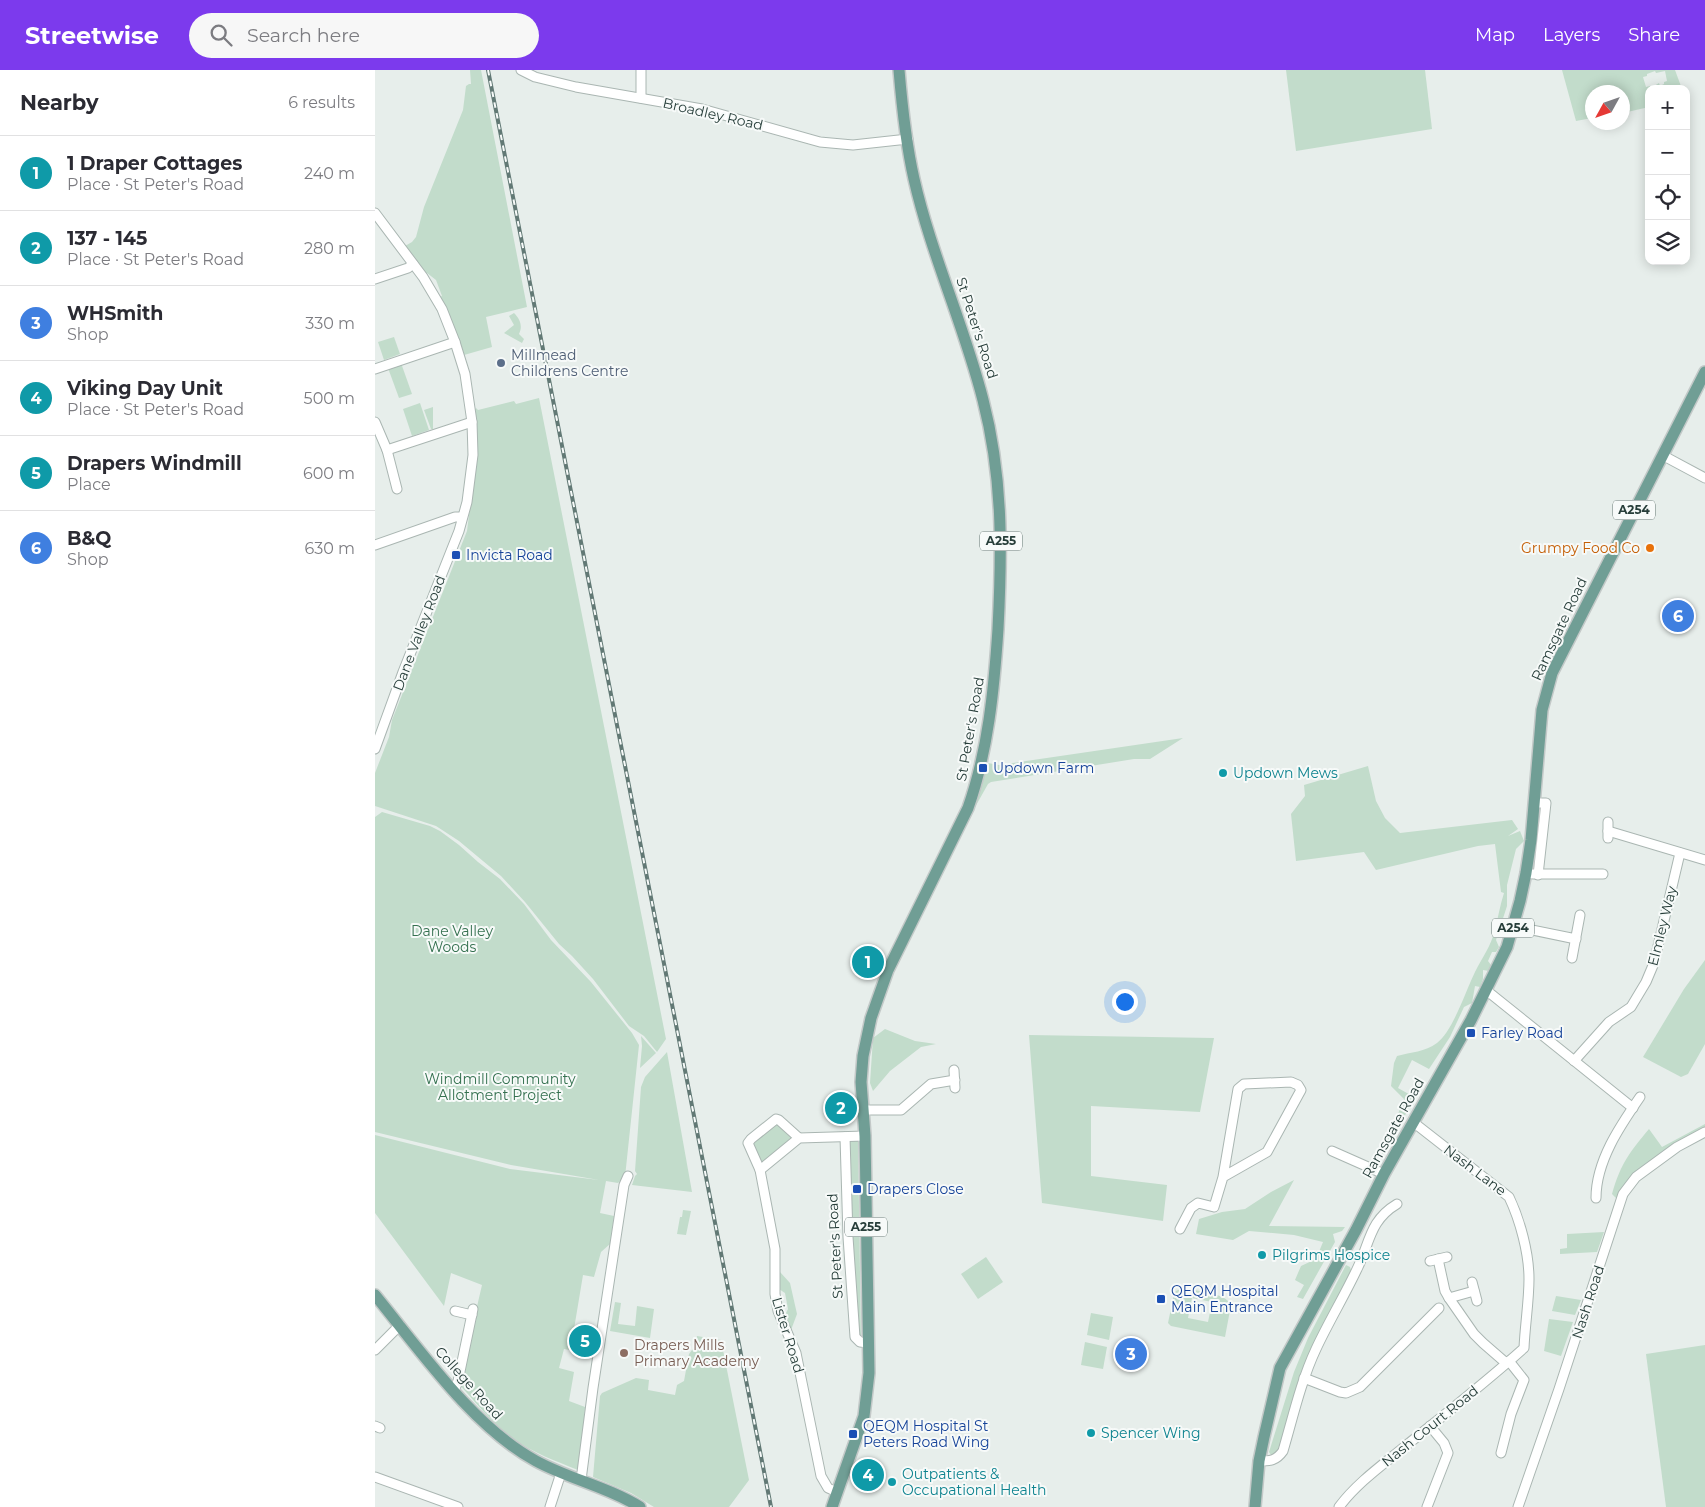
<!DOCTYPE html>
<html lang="en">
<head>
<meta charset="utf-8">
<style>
	body { margin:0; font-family:Montserrat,sans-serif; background:#f7f7f7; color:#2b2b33 }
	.controls { position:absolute; right:15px; top:15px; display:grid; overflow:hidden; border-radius:10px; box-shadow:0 2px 12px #0003 }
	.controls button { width:45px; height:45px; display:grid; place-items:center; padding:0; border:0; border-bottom:1px solid #e1e1e2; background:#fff; color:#2b2b33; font:25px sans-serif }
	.compass { position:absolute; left:1210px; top:15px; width:45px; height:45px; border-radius:50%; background:#fff; box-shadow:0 2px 12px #0003; rotate:230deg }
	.you { position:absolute; left:749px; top:931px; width:18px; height:18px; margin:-12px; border:4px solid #fff; border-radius:50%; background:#1a73e8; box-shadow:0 0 0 8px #1a73e833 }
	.badge { display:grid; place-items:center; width:32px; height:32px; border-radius:50%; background:#7c3aed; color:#fff; font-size:16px; font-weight:700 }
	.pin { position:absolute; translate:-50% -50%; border:2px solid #fff; box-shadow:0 1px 5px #0006 }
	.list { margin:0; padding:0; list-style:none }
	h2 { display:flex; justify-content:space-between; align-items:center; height:65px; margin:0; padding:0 20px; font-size:21px }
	h2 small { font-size:16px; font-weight:400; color:#7c7c81 }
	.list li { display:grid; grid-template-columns:32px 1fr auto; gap:15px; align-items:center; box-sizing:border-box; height:75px; padding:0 20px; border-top:1px solid #e1e1e2 }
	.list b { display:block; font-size:19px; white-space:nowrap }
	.list p { margin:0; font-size:16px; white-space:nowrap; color:#7c7c81 }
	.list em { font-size:16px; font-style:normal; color:#7c7c81 }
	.icon { flex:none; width:28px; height:28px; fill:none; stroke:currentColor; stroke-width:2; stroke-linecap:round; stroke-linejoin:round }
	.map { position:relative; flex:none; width:1330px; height:1437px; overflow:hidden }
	header { display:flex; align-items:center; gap:30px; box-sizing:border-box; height:70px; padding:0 25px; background:#7c3aed; color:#fff }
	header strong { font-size:24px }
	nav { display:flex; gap:28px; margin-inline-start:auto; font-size:18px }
	.search { width:350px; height:45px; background:#f7f7f7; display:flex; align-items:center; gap:12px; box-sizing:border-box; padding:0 18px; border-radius:28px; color:#7c7c81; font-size:19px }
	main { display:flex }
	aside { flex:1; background:#fff }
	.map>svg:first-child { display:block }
	.green { fill:#c2dccb; fill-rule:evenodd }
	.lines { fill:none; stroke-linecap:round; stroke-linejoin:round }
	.minor-casing { stroke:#aab6b2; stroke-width:11 }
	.major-casing { stroke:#c3c9c8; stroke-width:14 }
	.minor { stroke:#fff; stroke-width:9 }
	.major { stroke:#709e95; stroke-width:11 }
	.rail-casing { stroke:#627975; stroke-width:4 }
	.rail { stroke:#f7faf9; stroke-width:2; stroke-dasharray:5.5; stroke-linecap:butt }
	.service-dot { fill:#5c6f8a; stroke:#f7faf9; stroke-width:2 }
	.food-dot { fill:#e8710a; stroke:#f7faf9; stroke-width:2 }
	.transit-dot { fill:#1a4fb4; stroke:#f7faf9; stroke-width:2 }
	.culture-dot { fill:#0f9aa8; stroke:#f7faf9; stroke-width:2 }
	.education-dot { fill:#8d6e63; stroke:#f7faf9; stroke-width:2 }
	.labels { text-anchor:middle; stroke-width:4; stroke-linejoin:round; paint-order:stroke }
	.shield { fill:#f7faf9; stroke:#657673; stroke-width:1 }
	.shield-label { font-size:12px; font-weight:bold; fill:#273e3a }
	.street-label { font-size:14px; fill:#273e3a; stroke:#f7faf9 }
	.service-label { font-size:14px; fill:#4e5e75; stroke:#f7faf9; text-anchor:start }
	.food-label { font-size:14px; fill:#c56008; stroke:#f7faf9; text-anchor:end }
	.transit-label { font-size:14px; fill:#164399; stroke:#f7faf9; text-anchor:start }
	.culture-label { font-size:14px; fill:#0d838f; stroke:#f7faf9; text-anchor:start }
	.park-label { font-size:14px; fill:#357150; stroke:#f7faf9 }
	.education-label { font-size:14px; fill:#785e54; stroke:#f7faf9; text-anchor:start }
</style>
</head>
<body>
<header>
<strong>Streetwise</strong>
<div class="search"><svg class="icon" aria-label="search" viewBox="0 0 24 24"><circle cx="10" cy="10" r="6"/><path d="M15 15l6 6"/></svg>Search here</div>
<nav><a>Map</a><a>Layers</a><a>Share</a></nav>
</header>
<main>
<aside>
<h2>Nearby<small>6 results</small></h2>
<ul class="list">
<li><span class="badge" style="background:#0f9aa8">1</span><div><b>1 Draper Cottages</b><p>Place · St Peter's Road</p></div><em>240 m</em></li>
<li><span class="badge" style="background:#0f9aa8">2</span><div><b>137 - 145</b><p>Place · St Peter's Road</p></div><em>280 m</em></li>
<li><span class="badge" style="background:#3f7fe0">3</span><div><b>WHSmith</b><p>Shop</p></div><em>330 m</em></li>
<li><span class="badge" style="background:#0f9aa8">4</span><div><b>Viking Day Unit</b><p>Place · St Peter's Road</p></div><em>500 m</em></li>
<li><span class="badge" style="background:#0f9aa8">5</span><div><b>Drapers Windmill</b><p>Place</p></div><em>600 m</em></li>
<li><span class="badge" style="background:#3f7fe0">6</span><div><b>B&amp;Q</b><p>Shop</p></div><em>630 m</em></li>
</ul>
</aside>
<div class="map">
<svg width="1330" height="1437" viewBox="0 0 1330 1437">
	<rect width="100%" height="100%" fill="#e7eeeb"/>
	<g class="green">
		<path d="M 95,0 L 106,0 L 152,237 L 111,247 L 117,277 L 89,285 L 65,227 L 67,226 L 61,210 L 52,203 L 50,203 L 30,176 L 37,172 L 41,167 L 49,137 L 88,40 L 91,16 L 94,14 L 96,14 Z"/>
		<path d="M 911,0 L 1050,0 L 1057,59 L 921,81 Z"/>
		<path d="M 1187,0 L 1300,0 L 1307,19 L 1274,19 L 1274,37 L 1248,43 L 1248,22 L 1218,22 L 1217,48 L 1201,51 ZM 1280,1 L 1281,3 L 1290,1 L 1292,11 L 1289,12 L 1289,14 L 1285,16 L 1284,13 L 1276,18 L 1275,16 L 1271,17 L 1268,7 L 1272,6 L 1272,4 Z"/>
		<path d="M 139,243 C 145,249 148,256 144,264 L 149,269 L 147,273 L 129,263 L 139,255 L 134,246 Z"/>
		<path d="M 19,267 L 25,284 L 9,290 L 3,272 Z"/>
		<path d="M 26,293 L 37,324 L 24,328 L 13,298 Z"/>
		<path d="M 164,328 L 291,969 L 282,982 L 269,966 L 254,956 L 218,909 L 197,886 L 184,874 L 150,832 L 126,806 L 84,771 L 61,756 L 0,736 L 0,703 L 14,667 L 17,650 L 92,461 L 98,413 L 100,340 L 101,338 L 103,340 L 139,331 L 141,334 Z"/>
		<path d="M 45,333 L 54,360 L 37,366 L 28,339 Z"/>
		<path d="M 58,337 L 58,359 L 56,359 L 49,340 Z"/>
		<path d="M 808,668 L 775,689 L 759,689 L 616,712 L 613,714 L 599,739 L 595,736 L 608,696 L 613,693 L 624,695 Z"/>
		<path d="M 993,696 L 1001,731 L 1010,748 L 1025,763 L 1137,750 L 1143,759 L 1133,766 L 1145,761 L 1149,771 L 1141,779 L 1132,815 L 1132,836 L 1121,870 L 1124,877 L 1121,882 L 1117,882 L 1113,891 L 1116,895 L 1114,901 L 1108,900 L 1108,909 L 1105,917 L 1100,916 L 1097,933 L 1089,937 L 1075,967 L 1054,999 L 1037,990 L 1023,1018 L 1039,1027 L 1015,1076 L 1005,1089 L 1029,1029 L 1016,1016 L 1019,993 L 1022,986 C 1036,982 1050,982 1062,973 C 1078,961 1091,920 1100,902 C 1107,888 1116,876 1120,860 C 1123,848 1125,835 1129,823 L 1126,822 L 1120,774 L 1103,776 L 1001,800 L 989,782 L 921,791 L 916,744 L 930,726 L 929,715 Z"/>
		<path d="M 7,742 L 55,756 L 65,761 L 84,775 L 103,792 L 125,809 L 149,834 L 176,870 L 216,912 L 257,963 L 264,975 L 250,1107 L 243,1113 L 231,1111 L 225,1143 L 239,1146 L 235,1174 L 226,1182 L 219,1207 L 208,1205 L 199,1259 L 202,1260 L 200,1281 L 189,1279 L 184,1298 L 199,1302 L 194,1331 L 210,1337 L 206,1399 L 203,1400 C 181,1391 158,1383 139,1369 C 118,1354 101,1333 84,1314 L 107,1215 L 76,1203 L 69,1236 L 0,1143 L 0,1065 L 135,1099 L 224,1110 L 136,1095 L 0,1062 L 0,747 Z"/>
		<path d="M 1330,890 L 1330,974 L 1313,1004 L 1306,1007 L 1268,987 L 1309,919 Z"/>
		<path d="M 510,959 L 540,971 L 561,974 L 546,977 L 515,1001 L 498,1021 L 495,1013 L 498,968 Z"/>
		<path d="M 654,965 L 839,968 L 825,1042 L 716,1036 L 716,1106 L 792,1115 L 788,1151 L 667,1133 Z"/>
		<path d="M 266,966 L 281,983 L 265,998 L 267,976 Z"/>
		<path d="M 292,982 L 317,1122 L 257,1115 L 260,1106 L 262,1104 L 260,1101 L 266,1017 L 270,1007 Z"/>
		<path d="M 400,1053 L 404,1055 L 417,1068 L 387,1092 L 378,1074 Z"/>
		<path d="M 1330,1054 L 1330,1059 L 1288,1082 L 1242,1129 L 1237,1124 C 1246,1093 1254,1083 1274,1059 L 1287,1077 Z"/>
		<path d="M 479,1069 L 483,1071 L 486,1268 L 482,1263 L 474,1103 L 474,1071 Z"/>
		<path d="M 919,1110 L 894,1156 L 970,1157 L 967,1161 L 958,1164 L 960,1172 L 928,1229 L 922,1227 L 929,1215 L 920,1210 L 926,1196 L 941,1189 L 948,1172 L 919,1165 L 874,1161 L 858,1170 L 821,1164 L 824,1149 L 847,1142 L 870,1139 L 896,1122 Z"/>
		<path d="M 308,1140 L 316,1141 L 311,1165 L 302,1164 L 305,1147 L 307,1147 Z"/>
		<path d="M 1229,1162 L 1222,1182 L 1185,1184 L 1185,1179 L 1192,1178 L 1192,1164 Z"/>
		<path d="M 611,1187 L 628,1212 L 603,1229 L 586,1204 Z"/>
		<path d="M 971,1195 L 975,1197 L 977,1203 L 946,1264 L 906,1382 L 901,1387 L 896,1385 L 894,1382 L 919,1302 L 933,1268 Z"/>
		<path d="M 405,1202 L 415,1213 L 422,1244 L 416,1260 L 410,1245 L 413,1239 L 410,1223 L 404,1219 Z"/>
		<path d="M 807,1218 C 821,1221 850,1222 856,1235 L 850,1267 L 796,1256 L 793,1253 L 799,1224 L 801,1221 ZM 817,1228 L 837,1232 L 833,1252 L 813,1248 Z"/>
		<path d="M 1181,1226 L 1206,1230 L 1200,1245 L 1177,1241 Z"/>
		<path d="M 240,1232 L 246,1233 L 243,1254 L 260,1256 L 262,1236 L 279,1239 L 275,1268 L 235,1261 Z"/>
		<path d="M 716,1243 L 738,1247 L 734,1270 L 712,1265 Z"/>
		<path d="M 1174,1249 L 1198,1252 L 1186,1286 L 1169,1281 Z"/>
		<path d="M 322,1266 L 346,1270 L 374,1410 L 354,1437 L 279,1437 L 256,1423 L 218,1407 L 225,1326 L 227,1323 L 261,1308 L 274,1310 L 273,1320 L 300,1325 L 302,1315 L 309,1311 L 314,1284 L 320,1276 Z"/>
		<path d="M 710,1272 L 732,1277 L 728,1299 L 706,1295 Z"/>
		<path d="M 1330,1275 L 1330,1437 L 1291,1437 L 1271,1284 Z"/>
	</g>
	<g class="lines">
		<defs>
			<g id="minor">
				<path d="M 146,0 L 160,7 L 201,17 L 327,39 L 445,72 L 478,75 L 533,69"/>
				<path d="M 266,0 L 266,28"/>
				<path d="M 0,143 L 48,207 L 67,239 L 80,272 L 90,304 L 97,352 L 98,385 L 92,432 L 84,461 L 28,602 L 0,679"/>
				<path d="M 0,209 L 33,198 L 38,194"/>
				<path d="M 0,299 L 80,272"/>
				<path d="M 0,352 L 12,380 L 22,419"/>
				<path d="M 12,380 L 97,352"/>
				<path d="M 1287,385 L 1330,408"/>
				<path d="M 0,475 L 80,447 L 87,447"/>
				<path d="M 1159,733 L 1171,733 L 1163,805"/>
				<path d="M 1233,761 L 1330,790"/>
				<path d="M 1233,768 L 1233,752"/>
				<path d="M 1158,804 L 1228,804"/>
				<path d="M 1138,856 L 1201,869"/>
				<path d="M 1197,888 L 1205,845"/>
				<path d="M 1111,920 L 1258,1038"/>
				<path d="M 1199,991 L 1234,952 L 1256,937 L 1271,912 L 1279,893 L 1305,783"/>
				<path d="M 579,1000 L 580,1018"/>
				<path d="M 488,1040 L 526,1040 L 556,1014 L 580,1010"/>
				<path d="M 470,1067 L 473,1167 L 480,1267 L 485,1272 L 493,1273"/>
				<path d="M 424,1068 L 404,1050 L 401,1049 L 376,1069 L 373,1073 L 385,1100 L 400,1179 L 400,1224 L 403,1241 L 421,1283 L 446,1406 L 453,1418 L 462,1422"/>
				<path d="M 957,1081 L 1009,1104"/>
				<path d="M 385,1100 L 424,1068 L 490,1066"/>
				<path d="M 1221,1128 C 1221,1091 1245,1056 1265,1027"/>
				<path d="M 805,1159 L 816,1138 L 823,1133 L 839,1137 L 848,1107 L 892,1082 L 926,1020 L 923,1015 L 916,1012 L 869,1014 L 863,1019 L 848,1107"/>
				<path d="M 1063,1189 L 1070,1221 L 1074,1228 L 1099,1264 L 1108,1273 L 1131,1293"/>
				<path d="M 1055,1191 L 1072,1187"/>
				<path d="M 1097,1212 L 1102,1231"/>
				<path d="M 1074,1228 L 1099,1221"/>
				<path d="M 80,1241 L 97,1245"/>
				<path d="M 0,1280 L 25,1255"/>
				<path d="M 929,1308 L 965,1322 L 971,1323 L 985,1317 L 1064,1238"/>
				<path d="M 79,1321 L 83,1311 L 98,1239"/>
				<path d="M 0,1356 L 5,1358"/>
				<path d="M 1126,1383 L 1136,1344 L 1149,1310 L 1134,1291"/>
				<path d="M 884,1391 C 895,1391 901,1391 908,1381 C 918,1347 926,1311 941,1279 C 954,1251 970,1225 983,1197 C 995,1172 995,1150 1022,1134"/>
				<path d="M 0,1407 L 83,1437"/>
				<path d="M 206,1410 L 218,1318 L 249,1115 L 253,1106"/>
				<path d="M 175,1437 L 186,1403"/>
				<path d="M 964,1437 C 981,1414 1006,1396 1028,1378 C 1069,1345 1110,1313 1149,1278 C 1150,1255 1154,1231 1154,1209 C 1154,1183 1145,1150 1134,1127 L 1038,1052"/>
				<path d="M 1052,1437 L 1073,1383 L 1069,1373 L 1055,1356"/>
				<path d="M 1143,1437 L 1184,1319 L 1248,1124 L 1261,1107 L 1302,1077 L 1330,1062"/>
			</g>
			<g id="major">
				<path d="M 0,1225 C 45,1280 98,1357 161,1391 C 194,1409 233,1417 265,1437"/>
				<path d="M 457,1437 L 489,1346 L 494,1303 L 490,1066 L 486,1012 L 488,986 L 496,948 L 513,900 L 593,738 C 613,681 619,620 623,559 C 627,480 628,407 608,330 C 589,255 556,184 539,109 C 531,74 527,36 524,0"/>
				<path d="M 880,1437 L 884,1391 L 889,1367 L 905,1298 L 981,1160 L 1009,1104 L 1096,950 L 1132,877 L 1145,831 L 1151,803 L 1156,770 L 1167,640 L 1177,603 L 1330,302"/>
			</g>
		</defs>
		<use href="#minor" class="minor-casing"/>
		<use href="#major" class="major-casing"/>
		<use href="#minor" class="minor"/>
		<use href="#major" class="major"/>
		<defs>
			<path id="rail" d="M 113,0 L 396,1437"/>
		</defs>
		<use href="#rail" class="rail-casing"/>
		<use href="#rail" class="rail"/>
	</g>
	<circle class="service-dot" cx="126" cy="293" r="5"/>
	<circle class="food-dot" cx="1275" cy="478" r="5"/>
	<g class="transit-dot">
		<rect x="76" y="480" width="10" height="10" rx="2.5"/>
		<rect x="603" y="693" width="10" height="10" rx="2.5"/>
		<rect x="1091" y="958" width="10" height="10" rx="2.5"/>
		<rect x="477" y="1114" width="10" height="10" rx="2.5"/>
		<rect x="781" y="1224" width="10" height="10" rx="2.5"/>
		<rect x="473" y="1359" width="10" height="10" rx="2.5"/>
	</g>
	<g class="culture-dot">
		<circle cx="848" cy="703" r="5"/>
		<circle cx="887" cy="1185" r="5"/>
		<circle cx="716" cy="1363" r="5"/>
		<circle cx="517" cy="1412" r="5"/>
	</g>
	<circle class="education-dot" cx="249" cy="1283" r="5"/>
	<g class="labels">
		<g class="shield">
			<rect x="1238" y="430.5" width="42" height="19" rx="4"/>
			<rect x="605" y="461.5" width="42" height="19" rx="4"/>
			<rect x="1117" y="848.5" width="42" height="19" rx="4"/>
			<rect x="470" y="1147.5" width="42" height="19" rx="4"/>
		</g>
		<g class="shield-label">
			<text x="1259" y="444">A254</text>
			<text x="626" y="475">A255</text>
			<text x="1138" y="862">A254</text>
			<text x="491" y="1161">A255</text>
		</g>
		<g class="street-label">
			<text transform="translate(338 44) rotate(13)" y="5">Broadley Road</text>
			<text transform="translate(602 258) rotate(72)" y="5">St Peter's Road</text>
			<text transform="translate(1184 559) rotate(-65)" y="5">Ramsgate Road</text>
			<text transform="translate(44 563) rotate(-69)" y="5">Dane Valley Road</text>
			<text transform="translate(595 659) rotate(-80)" y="5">St Peter's Road</text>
			<text transform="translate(1287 856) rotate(-76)" y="5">Elmley Way</text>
			<text transform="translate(1018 1058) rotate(-61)" y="5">Ramsgate Road</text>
			<text transform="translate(1100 1100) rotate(37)" y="5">Nash Lane</text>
			<text transform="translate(460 1176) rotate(-93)" y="5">St Peter's Road</text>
			<text transform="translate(1213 1232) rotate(-72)" y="5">Nash Road</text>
			<text transform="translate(413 1265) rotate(73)" y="5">Lister Road</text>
			<text transform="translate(94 1313) rotate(48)" y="5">College Road</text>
			<text transform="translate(1055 1356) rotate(-39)" y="5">Nash Court Road</text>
		</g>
		<g class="service-label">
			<text x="136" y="290">Millmead<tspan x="136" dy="16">Childrens Centre</tspan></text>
		</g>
		<g class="food-label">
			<text x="1265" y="483">Grumpy Food Co</text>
		</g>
		<g class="transit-label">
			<text x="91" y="490">Invicta Road</text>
			<text x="618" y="703">Updown Farm</text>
			<text x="1106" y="968">Farley Road</text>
			<text x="492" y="1124">Drapers Close</text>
			<text x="796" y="1226">QEQM Hospital<tspan x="796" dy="16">Main Entrance</tspan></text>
			<text x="488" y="1361">QEQM Hospital St<tspan x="488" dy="16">Peters Road Wing</tspan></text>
		</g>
		<g class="culture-label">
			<text x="858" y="708">Updown Mews</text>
			<text x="897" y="1190">Pilgrims Hospice</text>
			<text x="726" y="1368">Spencer Wing</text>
			<text x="527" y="1409">Outpatients &amp;<tspan x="527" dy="16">Occupational Health</tspan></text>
		</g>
		<g class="park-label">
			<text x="77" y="866">Dane Valley<tspan x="77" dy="16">Woods</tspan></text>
			<text x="125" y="1014">Windmill Community<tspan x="125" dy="16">Allotment Project</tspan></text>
		</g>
		<g class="education-label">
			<text x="259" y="1280">Drapers Mills<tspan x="259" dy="16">Primary Academy</tspan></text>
		</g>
	</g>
</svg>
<div class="controls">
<button>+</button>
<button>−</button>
<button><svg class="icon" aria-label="locate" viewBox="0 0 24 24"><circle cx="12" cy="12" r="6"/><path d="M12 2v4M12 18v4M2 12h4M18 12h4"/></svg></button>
<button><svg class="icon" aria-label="layers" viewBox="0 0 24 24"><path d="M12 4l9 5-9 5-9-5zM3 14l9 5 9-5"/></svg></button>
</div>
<svg class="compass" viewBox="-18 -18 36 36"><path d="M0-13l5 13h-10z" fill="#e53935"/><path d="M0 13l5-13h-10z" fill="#7c7c81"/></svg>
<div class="you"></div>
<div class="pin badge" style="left:493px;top:892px;background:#0f9aa8">1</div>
<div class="pin badge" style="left:466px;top:1038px;background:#0f9aa8">2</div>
<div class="pin badge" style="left:756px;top:1284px;background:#3f7fe0">3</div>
<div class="pin badge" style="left:493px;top:1405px;background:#0f9aa8">4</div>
<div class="pin badge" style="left:210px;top:1271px;background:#0f9aa8">5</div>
<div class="pin badge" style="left:1303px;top:546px;background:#3f7fe0">6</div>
</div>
</main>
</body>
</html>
